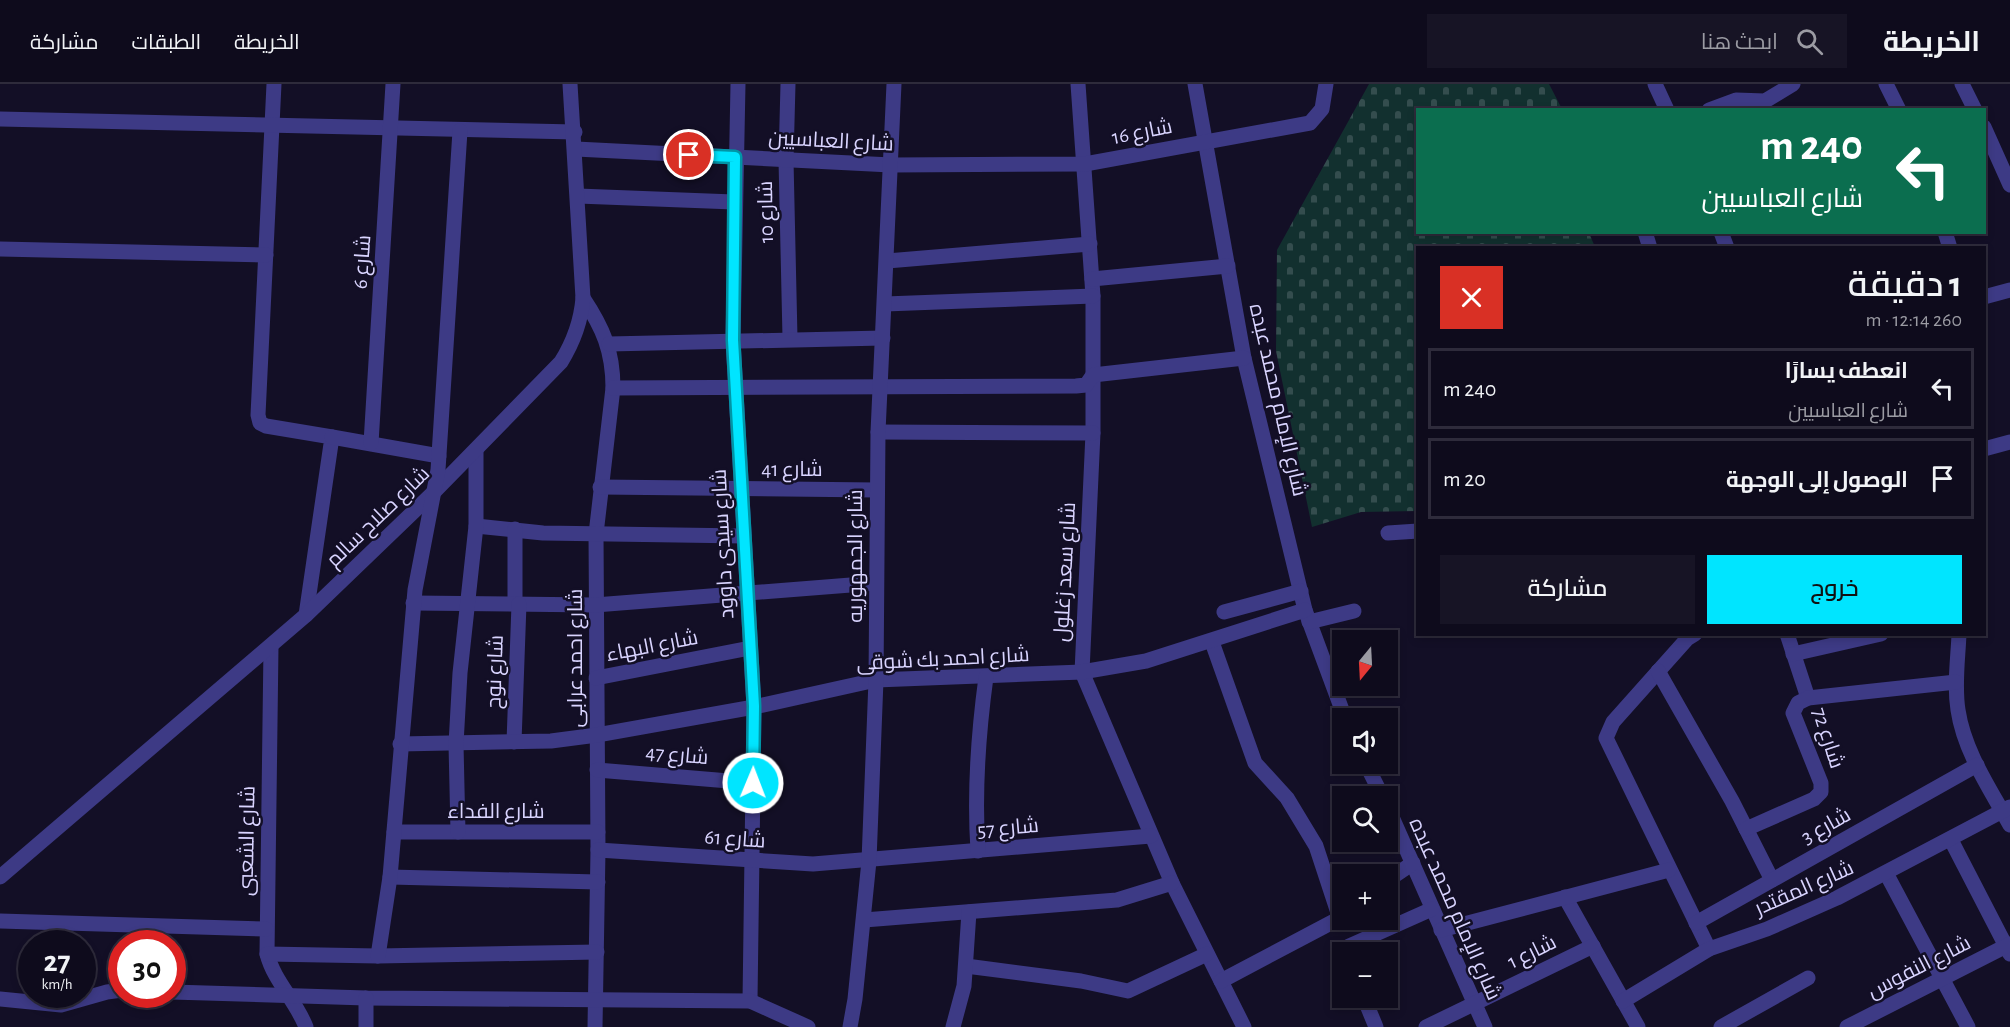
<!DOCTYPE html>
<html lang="ar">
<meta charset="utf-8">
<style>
body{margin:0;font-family:"Alegreya Sans",Cairo,sans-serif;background:#171425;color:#f1f3f6;direction:rtl;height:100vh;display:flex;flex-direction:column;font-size:22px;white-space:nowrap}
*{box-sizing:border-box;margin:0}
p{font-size:20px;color:#9b9ba3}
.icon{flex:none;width:33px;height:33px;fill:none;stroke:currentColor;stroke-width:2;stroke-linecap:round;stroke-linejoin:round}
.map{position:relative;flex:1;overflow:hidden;direction:ltr}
.side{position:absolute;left:1416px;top:162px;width:570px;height:390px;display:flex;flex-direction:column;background:#0e0b1c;border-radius:0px;box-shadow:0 3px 9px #0003,0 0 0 2px #2e2b3b;direction:rtl}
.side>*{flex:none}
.top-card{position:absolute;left:1416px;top:24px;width:570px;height:126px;border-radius:0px;box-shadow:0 3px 9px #0003,0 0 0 2px #2e2b3b;direction:rtl;background:#0b6e4f;color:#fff;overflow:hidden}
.needle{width:39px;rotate:198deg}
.tools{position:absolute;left:1332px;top:546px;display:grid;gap:12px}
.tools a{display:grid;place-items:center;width:66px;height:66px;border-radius:0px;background:#0e0b1c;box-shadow:0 3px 9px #0003,0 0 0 2px #2e2b3b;font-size:30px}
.speed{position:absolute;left:18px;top:846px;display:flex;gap:12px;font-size:30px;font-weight:700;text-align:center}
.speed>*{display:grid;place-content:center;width:78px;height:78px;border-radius:50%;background:#0e0b1c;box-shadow:0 3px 9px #0003,0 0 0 2px #2e2b3b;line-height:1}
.speed small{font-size:15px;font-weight:400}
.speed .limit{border:9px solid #d22;background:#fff;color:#111}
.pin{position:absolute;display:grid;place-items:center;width:51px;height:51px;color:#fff;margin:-26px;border:3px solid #fff;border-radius:50%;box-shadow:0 2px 6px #0007}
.me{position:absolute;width:66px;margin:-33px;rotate:1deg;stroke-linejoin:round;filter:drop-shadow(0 0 4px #0008)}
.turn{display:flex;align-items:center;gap:21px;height:126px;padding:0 24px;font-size:27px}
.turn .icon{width:78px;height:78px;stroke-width:2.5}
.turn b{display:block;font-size:42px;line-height:51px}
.round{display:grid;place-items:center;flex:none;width:63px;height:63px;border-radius:0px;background:#171425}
.head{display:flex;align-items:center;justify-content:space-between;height:102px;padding:0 24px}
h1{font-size:36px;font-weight:600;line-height:45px}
.cta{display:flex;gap:12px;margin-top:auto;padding:12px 24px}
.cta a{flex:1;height:69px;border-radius:0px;background:#00e5ff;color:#111;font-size:24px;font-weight:600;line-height:69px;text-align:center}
.cta a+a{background:#171425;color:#f1f3f6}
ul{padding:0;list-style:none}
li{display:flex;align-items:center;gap:18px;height:81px;margin:0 12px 9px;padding:0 12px;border:3px solid #2e2b3b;border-radius:0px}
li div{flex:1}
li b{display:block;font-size:22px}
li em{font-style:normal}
header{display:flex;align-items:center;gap:36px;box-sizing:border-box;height:84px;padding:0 30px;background:#0e0b1c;border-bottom:2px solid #2e2b3b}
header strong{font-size:28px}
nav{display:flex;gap:33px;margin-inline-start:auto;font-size:21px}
.search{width:420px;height:54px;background:#171425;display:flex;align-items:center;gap:15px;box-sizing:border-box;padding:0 21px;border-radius:0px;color:#9b9ba3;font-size:22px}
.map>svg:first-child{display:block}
</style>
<header>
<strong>الخريطة</strong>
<div class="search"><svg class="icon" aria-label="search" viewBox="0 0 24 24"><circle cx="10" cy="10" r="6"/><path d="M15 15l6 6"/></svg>ابحث هنا</div>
<nav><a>الخريطة</a><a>الطبقات</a><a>مشاركة</a></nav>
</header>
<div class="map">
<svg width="2010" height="943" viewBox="0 0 2010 943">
<defs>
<pattern id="cemetery-stones" width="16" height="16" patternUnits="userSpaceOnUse" patternTransform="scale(1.5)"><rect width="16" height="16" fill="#12302f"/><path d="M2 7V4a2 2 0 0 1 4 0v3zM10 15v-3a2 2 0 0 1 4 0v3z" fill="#344d4e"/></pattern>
</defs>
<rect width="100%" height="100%" fill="#130f26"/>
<!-- cemetery -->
<polygon fill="url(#cemetery-stones)" points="1369,0 1549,0 1562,25 1418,26 1418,148 1589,149 1595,163 1418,164 1417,427 1361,428 1312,443 1276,267 1277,166"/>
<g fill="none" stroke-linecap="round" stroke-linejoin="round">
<!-- minor -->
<g stroke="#3d3a85" stroke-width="15">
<polyline points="274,0 258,331 260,339 266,342 332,353 306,531"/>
<polyline points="738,0 733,256 754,623 750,917"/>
<polyline points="788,0 786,76 790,254"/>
<polyline points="1078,0 1093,212 1093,349 1082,588 1172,799 1244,943"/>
<polyline points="1195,0 1244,274 1305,526 1345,634"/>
<polyline points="1655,0 1667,26"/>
<polyline points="1886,0 1899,26"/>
<polyline points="1962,0 1975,26"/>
<polyline points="1709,26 1736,16 1765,17 1793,0"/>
<polyline points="0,35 575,48"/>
<polyline points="1984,43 2010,101"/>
<polyline points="576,65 891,81 1085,80 1310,39 1322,25 1326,0"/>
<polyline points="578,112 734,118"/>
<polyline points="1645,148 1650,164"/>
<polyline points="1721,148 1727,164"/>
<polyline points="1945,148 1950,164"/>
<polyline points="0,165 266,171"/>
<polyline points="887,177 1090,160"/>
<polyline points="1092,195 1228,182"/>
<polyline points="1984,213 2010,206"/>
<path d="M 583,214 C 603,244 613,267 613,304 L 596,450 L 598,766 L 595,943"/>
<polyline points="885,220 1093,212"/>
<polyline points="609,260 883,254"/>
<polyline points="613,304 1076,302 1086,301 1093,291 1244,274"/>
<polyline points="878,348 1093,349"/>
<polyline points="332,353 439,372"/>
<polyline points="371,359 393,0"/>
<polyline points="1984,365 2010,358"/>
<polyline points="600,403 877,406"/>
<polyline points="476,442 543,449 744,452"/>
<polyline points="515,445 515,520"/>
<polyline points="1388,449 1418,447"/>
<polyline points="413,519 595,521 876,499"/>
<polyline points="1224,528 1301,507"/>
<polyline points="1309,538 1354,527"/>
<polyline points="1695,550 1687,555 1613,638 1606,654 1709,865"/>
<polyline points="1787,550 1808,614"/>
<path d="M 1959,550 C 1958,575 1954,601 1958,626 C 1964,667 1990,705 2010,741"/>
<polyline points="1212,558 1255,679 1287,714 1316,762 1340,835"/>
<path d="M 271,562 L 267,870 C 274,897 296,917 306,943"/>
<polyline points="1793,570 1881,550"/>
<polyline points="1658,587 1732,717 1772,796"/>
<polyline points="596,594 750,564"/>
<polyline points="514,658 519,520"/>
<polyline points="400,660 551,657 597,651 754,623 876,596 1082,588 1146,577 1305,526"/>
<polyline points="1366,680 1382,712"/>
<polyline points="597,686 753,699"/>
<polyline points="1388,724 1485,943"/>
<polyline points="1746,745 1814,715 1821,708 1821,699 1793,629 1798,619 1808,614 1956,598"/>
<polyline points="394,748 598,748"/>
<polyline points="458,748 456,660 460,589 476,442 476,366"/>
<polyline points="1951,756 2010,870"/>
<polyline points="598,766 813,780 1151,752"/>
<path d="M 978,767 C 974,708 978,652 986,593"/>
<polyline points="1886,789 1968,943"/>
<path d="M 0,793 L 306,531 L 433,409 L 561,278 C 574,257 581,238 583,214 L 570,0"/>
<polyline points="390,793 598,798"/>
<polyline points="1388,796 1413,779"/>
<polyline points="1565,813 1638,943"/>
<polyline points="864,836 1117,816 1172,799"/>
<polyline points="0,837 266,845"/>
<polyline points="1696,839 1977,681"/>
<polyline points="1441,846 1669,786"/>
<polyline points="1345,868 1349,862 1432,825"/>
<polyline points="267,870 378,872 597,868"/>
<polyline points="378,872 390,793 415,506 438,386 460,47"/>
<polyline points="966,882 1081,897 1128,907 1207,870"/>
<polyline points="1221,897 1342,833"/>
<polyline points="172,908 366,914 750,917 808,943"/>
<polyline points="1364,914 1376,943"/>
<polyline points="0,915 61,921 107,908 122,906"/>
<polyline points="1623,917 1709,865 1767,845 1837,814 2010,723"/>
<polyline points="366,943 366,914"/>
<polyline points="850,943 855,915 869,777 876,596 878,348 894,0"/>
<polyline points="953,943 964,902 969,828"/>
<polyline points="1426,943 1593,862"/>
<polyline points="1721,943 1808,894"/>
<polyline points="1847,943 2010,860"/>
</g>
</g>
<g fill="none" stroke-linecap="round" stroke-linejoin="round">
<!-- route casing -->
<g stroke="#0095a6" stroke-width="15">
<polyline id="route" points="689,71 735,73 733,256 754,622 753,699"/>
</g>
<!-- route -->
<use href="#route" stroke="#00e5ff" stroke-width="10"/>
</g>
<g text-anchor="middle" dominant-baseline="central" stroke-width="5" stroke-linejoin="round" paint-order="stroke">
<!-- street labels -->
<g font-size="21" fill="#d9d4ff" stroke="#130f26">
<text transform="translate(1142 48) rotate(-11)">شارع 16</text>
<text transform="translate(831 57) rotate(3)">شارع العباسيين</text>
<text transform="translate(766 128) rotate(-91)">شارع 10</text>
<text transform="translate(362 178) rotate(-86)">شارع 6</text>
<text transform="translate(1278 316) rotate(77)">شارع الإمام محمد عبده</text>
<text x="792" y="385">شارع 41</text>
<text transform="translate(378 433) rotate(-44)">شارع صلاح سالم</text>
<text transform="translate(723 460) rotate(-93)">شارع سيدى داوود</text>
<text transform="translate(855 472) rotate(-90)">شارع الجمهوريه</text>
<text transform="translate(1065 488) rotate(-87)">شارع سعد زغلول</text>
<text transform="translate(652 562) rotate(-11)">شارع البهاء</text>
<text transform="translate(575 574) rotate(-90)">شارع احمد عرابى</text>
<text transform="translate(943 575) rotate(-3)">شارع احمد بك شوقى</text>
<text transform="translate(495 588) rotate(-88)">شارع نوح</text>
<text transform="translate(1828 654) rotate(72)">شارع 72</text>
<text transform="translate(677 671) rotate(5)">شارع 47</text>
<text x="496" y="727">شارع الفداء</text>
<text transform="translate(1826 742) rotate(-29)">شارع 3</text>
<text transform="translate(1008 744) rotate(-5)">شارع 57</text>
<text transform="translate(735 755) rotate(4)">شارع 61</text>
<text transform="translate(247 757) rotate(-89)">شارع الشعبى</text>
<text transform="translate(1804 804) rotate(-24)">شارع المقتدر</text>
<text transform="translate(1455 825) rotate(66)">شارع الإمام محمد عبده</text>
<text transform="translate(1532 868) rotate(-26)">شارع 1</text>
<text transform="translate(1919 883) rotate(-27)">شارع النفوس</text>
</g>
</g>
</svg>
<div class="tools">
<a><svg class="needle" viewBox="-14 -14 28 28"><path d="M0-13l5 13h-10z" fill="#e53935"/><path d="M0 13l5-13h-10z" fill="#9b9ba3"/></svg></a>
<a><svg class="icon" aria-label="sound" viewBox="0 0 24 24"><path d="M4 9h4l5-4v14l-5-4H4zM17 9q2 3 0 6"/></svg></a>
<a><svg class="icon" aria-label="search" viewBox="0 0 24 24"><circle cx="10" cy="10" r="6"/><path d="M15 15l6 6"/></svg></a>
<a>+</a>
<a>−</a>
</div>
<div class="speed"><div>27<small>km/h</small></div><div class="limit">30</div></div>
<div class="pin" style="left:689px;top:71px;background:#d93025"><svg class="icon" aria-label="arrive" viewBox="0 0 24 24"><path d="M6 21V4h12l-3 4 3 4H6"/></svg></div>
<svg class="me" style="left:753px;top:699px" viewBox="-20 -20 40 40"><circle r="17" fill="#00e5ff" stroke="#fff" stroke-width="3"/><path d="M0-11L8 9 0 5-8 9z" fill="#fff"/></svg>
<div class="top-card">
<div class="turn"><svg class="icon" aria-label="left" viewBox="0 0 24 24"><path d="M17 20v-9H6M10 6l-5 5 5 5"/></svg><div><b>240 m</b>شارع العباسيين</div></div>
</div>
<section class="side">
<div class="head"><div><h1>1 دقيقة</h1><p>260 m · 12:14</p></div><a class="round" style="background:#d93025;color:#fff"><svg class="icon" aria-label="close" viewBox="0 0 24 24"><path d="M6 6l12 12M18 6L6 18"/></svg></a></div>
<ul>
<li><svg class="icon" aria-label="left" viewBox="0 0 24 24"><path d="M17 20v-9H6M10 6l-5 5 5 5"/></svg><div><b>انعطف يسارًا</b><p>شارع العباسيين</p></div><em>240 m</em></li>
<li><svg class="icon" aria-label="arrive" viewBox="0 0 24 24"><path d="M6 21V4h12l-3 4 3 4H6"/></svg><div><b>الوصول إلى الوجهة</b></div><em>20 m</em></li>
</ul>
<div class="cta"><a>خروج</a><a>مشاركة</a></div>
</section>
</div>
